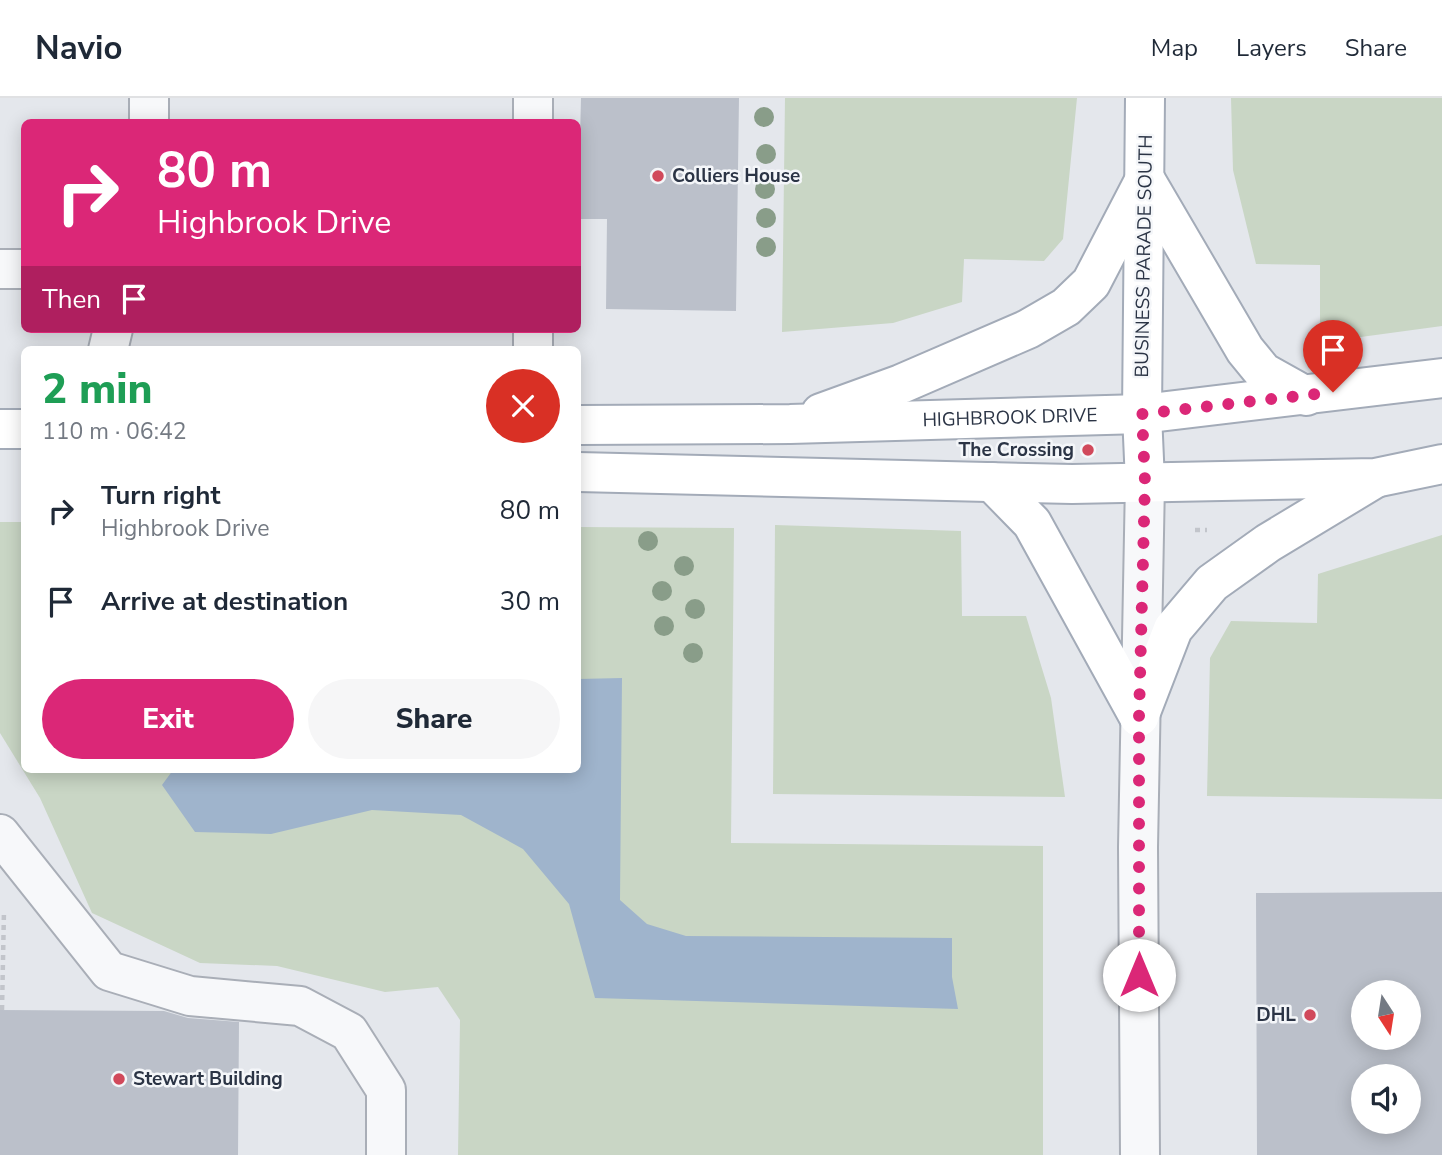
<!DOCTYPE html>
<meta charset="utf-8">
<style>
body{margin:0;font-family:"Nunito Sans",sans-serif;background:#f6f6f7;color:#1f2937;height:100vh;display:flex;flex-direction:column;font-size:26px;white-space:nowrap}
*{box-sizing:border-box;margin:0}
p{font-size:23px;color:#747a83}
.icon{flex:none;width:38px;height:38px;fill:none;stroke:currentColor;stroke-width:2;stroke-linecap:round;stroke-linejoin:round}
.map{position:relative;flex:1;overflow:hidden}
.side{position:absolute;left:21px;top:248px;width:560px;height:427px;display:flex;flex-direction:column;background:#fff;border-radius:10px;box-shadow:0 4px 18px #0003}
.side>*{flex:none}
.top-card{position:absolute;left:21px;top:21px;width:560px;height:214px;border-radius:10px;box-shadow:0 4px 18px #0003;background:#db2777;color:#fff;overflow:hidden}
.needle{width:46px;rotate:168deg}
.tools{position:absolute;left:1351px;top:882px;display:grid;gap:14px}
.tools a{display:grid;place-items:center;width:70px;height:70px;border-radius:50%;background:#fff;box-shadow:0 4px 18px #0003;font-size:35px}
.pin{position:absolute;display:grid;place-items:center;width:60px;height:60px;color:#fff;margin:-72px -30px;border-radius:50% 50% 50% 0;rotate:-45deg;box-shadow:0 0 7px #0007}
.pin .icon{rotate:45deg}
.me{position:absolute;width:77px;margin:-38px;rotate:0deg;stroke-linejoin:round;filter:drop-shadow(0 0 5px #0008)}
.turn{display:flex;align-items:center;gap:24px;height:147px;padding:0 21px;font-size:32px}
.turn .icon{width:91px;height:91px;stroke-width:2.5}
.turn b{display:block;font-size:49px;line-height:60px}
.then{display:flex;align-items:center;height:66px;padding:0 21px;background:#0003;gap:14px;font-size:26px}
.round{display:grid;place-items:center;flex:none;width:74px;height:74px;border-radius:37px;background:#f6f6f7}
.summary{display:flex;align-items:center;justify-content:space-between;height:119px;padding:0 21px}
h1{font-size:42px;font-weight:800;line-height:52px;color:#1e9e55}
.action{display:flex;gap:14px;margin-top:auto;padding:14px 21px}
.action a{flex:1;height:80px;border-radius:42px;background:#db2777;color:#fff;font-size:28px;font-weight:800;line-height:80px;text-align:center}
.action a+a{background:#f6f6f7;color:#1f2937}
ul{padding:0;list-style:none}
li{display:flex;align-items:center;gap:21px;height:91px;padding:0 21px}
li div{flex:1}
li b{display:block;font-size:26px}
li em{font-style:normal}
header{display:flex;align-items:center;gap:42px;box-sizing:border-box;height:98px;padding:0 35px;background:#fff;border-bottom:2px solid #e0e1e3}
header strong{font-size:33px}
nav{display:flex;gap:38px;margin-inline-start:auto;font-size:24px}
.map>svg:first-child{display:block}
</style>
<header>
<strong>Navio</strong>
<nav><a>Map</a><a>Layers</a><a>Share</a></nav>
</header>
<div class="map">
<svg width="1442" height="1057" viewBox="0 0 1442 1057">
<rect width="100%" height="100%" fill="#e4e7ec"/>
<!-- green -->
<g fill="#c9d6c5">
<polygon points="785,0 1077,0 1063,141 1044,163 964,161 962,204 893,225 782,234"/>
<polygon points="1231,0 1442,0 1442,228 1346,241 1320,235 1320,167 1256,166 1233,72"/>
<polygon points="0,424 24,424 24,672 578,672 578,429 734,430 731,745 1043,748 1043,1057 458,1057 460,922 438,889 385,894 277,868 200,865 92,815 40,700 0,635"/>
<polygon points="775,427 961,433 962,518 1026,518 1051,600 1065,699 773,696"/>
<polygon points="1442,437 1442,701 1207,698 1210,560 1231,523 1317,525 1318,476"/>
</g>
<!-- water -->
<polygon fill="#9fb4cc" points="622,580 620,802 647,826 686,838 952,840 952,879 958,911 595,900 569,806 523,751 461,717 372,712 271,736 195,734 162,687 173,672 578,672 578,581"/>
<!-- building -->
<g fill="#bbc0ca" fill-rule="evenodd">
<polygon points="581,0 739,0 736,213 606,211 607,121 578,121"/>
<path d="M 1442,794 L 1442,1057 L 1257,1057 L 1256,795 ZM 1363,894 L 1409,894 L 1409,940 L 1363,940 ZM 1363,978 L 1409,978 L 1409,1024 L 1363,1024 Z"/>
<polygon points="0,912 164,913 188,920 239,924 238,1057 0,1057"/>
</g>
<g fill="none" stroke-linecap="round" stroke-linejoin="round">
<!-- minor casing -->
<g stroke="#a9aeb7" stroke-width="42">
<g id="minor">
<polyline points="149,24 149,0"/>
<polyline points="533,24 533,0"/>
<polyline points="0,171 24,171"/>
<polyline points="108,252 113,231"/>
<polyline points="533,252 533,231"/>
<polyline points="0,736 109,873 190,898 300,908 349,934 386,992 386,1057"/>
<polyline points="1140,1057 1138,749 1145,384"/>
</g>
</g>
<!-- major casing -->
<g stroke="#a3abb8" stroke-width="42">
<g id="major">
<polyline points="1145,0 1142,316 1145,384"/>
<polyline points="1145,81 1245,252 1263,274 1306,298"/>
<polyline points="821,315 901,286 1028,231 1066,209 1091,185 1145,81"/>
<path id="s1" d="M 578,327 L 790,326 L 1142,316 L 1442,280"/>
<polyline points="0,331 24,331"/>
<polyline points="578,374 1072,386 1375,380 1442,366"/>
<polyline points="992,384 1032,425 1139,619"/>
<polyline points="1139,619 1173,531 1212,485 1268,445 1374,381"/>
</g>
</g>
<!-- path -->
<g stroke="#c2c5cb" stroke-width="4.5" stroke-dasharray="5 5" stroke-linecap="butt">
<polyline points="1195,432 1207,432"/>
<polyline points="2,912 4,812"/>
</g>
<!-- minor -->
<use href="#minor" stroke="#f7f8fa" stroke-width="38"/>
<!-- major -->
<use href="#major" stroke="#fff" stroke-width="38"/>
</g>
<!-- trees -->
<g fill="#899d89">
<circle cx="764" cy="19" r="10"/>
<circle cx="766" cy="56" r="10"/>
<circle cx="765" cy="91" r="10"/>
<circle cx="766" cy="120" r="10"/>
<circle cx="766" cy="149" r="10"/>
<circle cx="648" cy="443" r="10"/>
<circle cx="684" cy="468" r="10"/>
<circle cx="662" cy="493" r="10"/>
<circle cx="695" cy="511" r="10"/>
<circle cx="664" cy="528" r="10"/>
<circle cx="693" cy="555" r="10"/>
</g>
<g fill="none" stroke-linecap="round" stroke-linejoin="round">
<!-- route -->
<polyline stroke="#db2777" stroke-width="12" stroke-dasharray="0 21.6" points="1139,877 1139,619 1145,384 1142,316 1333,294"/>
</g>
<!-- markers -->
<g fill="#d1495b" stroke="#f4f6f9" stroke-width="2.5">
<circle cx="658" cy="78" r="7"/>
<circle cx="1088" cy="352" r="7"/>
<circle cx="1310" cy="917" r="7"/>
<circle cx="119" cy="981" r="7"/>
</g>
<g text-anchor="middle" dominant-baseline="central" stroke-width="5" stroke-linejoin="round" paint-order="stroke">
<!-- poi labels -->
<g font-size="19" font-weight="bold" fill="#2b3445" stroke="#f4f6f9" text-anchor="start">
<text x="672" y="78">Colliers House</text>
<text x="1074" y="352" text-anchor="end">The Crossing</text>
<text x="1296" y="917" text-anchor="end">DHL</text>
<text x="133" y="981">Stewart Building</text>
</g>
<!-- street labels -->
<g font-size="19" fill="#2b3445" stroke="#f4f6f9">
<text transform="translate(1144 158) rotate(-89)">BUSINESS PARADE SOUTH</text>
<text stroke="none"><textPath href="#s1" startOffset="432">HIGHBROOK DRIVE</textPath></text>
</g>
</g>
</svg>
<div class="tools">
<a><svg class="needle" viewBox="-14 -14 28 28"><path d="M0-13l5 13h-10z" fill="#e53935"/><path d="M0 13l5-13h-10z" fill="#747a83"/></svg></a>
<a><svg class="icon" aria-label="sound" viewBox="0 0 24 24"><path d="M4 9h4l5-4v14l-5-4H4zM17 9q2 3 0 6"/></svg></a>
</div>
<div class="pin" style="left:1333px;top:294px;background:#d93025"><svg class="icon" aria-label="arrive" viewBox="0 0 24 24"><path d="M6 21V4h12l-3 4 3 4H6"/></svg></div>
<svg class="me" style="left:1139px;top:877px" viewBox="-20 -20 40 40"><circle r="19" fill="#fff"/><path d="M0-13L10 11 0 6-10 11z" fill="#db2777"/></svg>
<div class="top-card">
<div class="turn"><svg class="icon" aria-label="right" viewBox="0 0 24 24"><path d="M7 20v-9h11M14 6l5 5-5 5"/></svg><div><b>80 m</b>Highbrook Drive</div></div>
<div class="then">Then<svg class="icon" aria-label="arrive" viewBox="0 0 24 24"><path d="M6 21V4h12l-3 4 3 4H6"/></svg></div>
</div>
<section class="side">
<div class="summary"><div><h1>2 min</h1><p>110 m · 06:42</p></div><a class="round" style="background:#d93025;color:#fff"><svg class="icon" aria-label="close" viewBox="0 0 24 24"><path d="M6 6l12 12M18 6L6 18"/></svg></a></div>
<ul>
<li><svg class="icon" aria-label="right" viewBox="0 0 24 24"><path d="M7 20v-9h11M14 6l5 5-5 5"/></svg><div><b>Turn right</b><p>Highbrook Drive</p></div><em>80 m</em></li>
<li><svg class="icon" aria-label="arrive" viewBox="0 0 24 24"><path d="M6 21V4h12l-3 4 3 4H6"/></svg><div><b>Arrive at destination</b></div><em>30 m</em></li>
</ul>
<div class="action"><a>Exit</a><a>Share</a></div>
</section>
</div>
